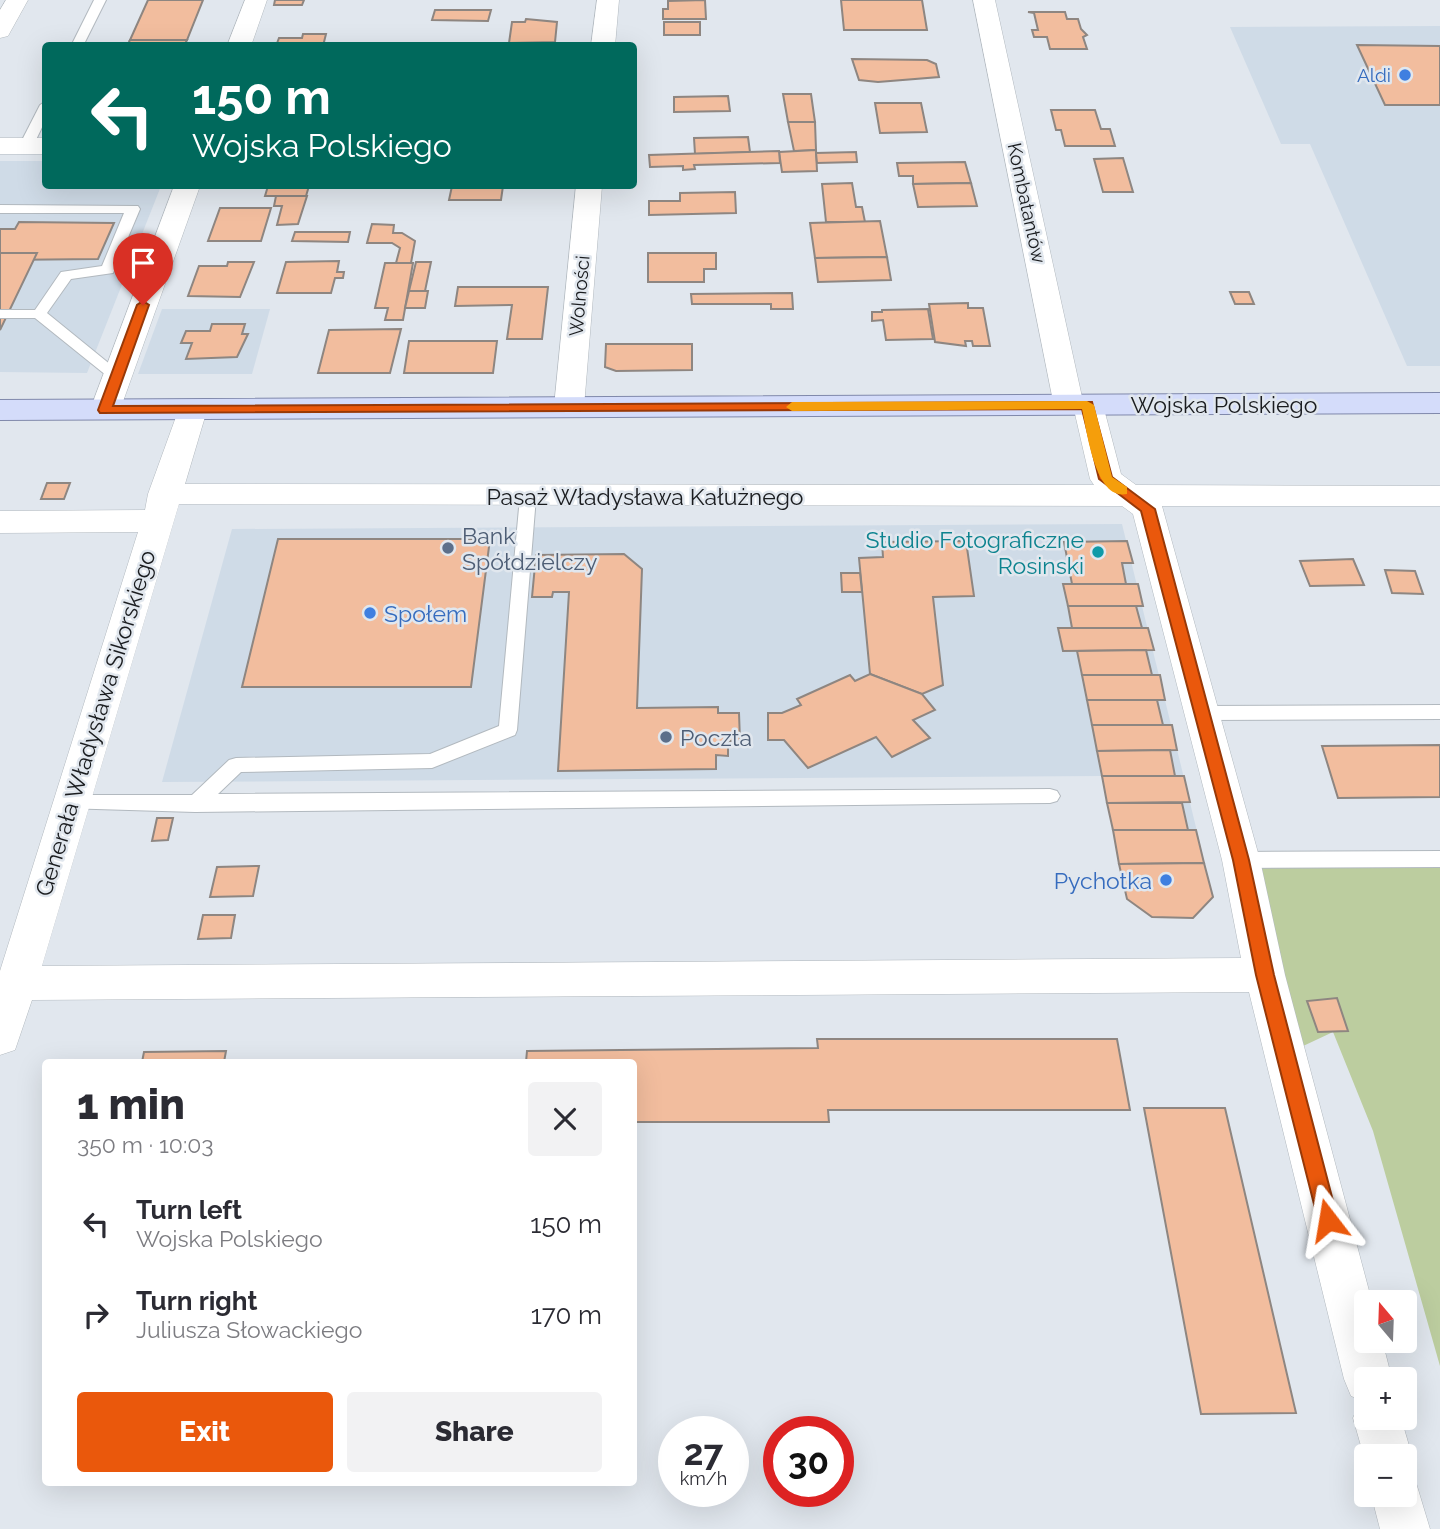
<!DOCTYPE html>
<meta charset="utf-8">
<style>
body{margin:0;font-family:Raleway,sans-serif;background:#f2f2f3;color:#2b2b33;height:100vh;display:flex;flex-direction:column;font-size:26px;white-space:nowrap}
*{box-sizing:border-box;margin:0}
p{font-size:23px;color:#7c7c81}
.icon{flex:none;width:38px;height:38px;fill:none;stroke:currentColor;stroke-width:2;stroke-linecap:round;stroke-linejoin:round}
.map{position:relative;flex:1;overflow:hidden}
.drawer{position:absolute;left:42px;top:1059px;width:595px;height:427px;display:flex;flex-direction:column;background:#fff;border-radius:7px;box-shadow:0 7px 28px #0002}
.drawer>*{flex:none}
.hud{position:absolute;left:42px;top:42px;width:595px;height:147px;border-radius:7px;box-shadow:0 7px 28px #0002;background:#00695c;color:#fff;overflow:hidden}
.needle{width:46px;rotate:341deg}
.tools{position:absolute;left:1354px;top:1290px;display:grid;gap:14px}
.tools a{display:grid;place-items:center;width:63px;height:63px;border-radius:7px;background:#fff;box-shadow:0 7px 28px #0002;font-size:35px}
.speed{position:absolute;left:658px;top:1416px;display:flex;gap:14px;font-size:35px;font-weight:700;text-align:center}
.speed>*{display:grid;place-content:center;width:91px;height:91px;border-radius:50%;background:#fff;box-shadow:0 7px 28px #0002;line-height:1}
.speed small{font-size:18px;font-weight:400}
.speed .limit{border:10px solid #d22;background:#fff;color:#111}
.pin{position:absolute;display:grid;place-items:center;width:60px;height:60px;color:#fff;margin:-72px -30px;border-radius:50% 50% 50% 0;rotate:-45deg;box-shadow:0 0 7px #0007}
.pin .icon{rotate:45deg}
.me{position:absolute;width:77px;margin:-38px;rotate:346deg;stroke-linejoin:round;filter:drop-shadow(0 0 5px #0008)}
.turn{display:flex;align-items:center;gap:24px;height:147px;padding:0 35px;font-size:32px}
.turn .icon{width:91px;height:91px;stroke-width:2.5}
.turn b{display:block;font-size:49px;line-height:60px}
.round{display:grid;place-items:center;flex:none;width:74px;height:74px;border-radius:7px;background:#f2f2f3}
.head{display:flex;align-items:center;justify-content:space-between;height:119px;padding:0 35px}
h1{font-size:42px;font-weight:800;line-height:52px}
.button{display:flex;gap:14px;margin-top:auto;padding:14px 35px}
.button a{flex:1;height:80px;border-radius:7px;background:#ea580c;color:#fff;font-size:28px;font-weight:800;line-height:80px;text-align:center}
.button a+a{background:#f2f2f3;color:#2b2b33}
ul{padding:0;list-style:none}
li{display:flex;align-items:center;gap:21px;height:91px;padding:0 35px}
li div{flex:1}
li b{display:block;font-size:26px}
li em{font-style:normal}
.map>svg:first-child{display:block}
</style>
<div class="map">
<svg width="1440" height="1529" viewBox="0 0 1440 1529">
<rect width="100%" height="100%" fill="#e1e7ee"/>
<!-- built -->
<g fill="#cfdbe7">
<polygon points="1440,26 1440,366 1407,366 1310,144 1281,144 1230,27"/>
<polygon points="0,161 45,161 46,186 161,186 87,373 0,372"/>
<polygon points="162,309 270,309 252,374 138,374"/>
<polygon points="1122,524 1213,897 1193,918 1152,917 1127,899 1102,776 162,782 232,529"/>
</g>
<!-- green -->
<polygon fill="#bccd9f" points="1440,859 1440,1366 1373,1131 1333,1032 1301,1047 1258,865"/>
<!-- building -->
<g fill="#f2bd9e" stroke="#8e8681" stroke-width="2">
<polygon points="148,0 203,0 187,40 130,40"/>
<polygon points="275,0 304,0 302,5 274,5"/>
<polygon points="705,0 706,19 663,19 663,9 668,9 668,1"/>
<polygon points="841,0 922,0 927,30 844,30"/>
<polygon points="435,10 491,10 488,21 432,20"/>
<polygon points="1028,12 1065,12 1067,19 1078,19 1081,29 1087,35 1083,37 1087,49 1050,49 1047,37 1034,37 1032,30 1038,30 1034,13"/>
<polygon points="526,19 557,22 555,42 509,43 512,22 525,22"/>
<rect x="664" y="22" width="36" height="13"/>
<polygon points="303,34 326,34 323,46 276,46 279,38 302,38"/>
<polygon points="130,40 187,40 184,46 127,46"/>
<polygon points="1357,45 1440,46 1440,105 1385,105"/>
<polygon points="852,59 927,60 936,64 939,77 878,82 859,80"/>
<polygon points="783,94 811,94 815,122 788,122"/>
<polygon points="728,96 730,111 674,112 674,97"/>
<polygon points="875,103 921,103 927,132 880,133"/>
<polygon points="1051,110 1095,110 1101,129 1110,129 1115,146 1065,146 1061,130 1056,130"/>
<polygon points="788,122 815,122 816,150 794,151"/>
<polygon points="748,137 750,152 695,154 694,138"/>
<polygon points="816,150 817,171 782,172 779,152"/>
<polygon points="779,151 780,163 694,165 695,169 683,170 683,166 650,167 649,155"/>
<polygon points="856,152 857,162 817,163 816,153"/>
<polygon points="1123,158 1133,192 1103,192 1094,159"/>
<polygon points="965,162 971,183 913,184 913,176 899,176 897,163"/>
<polygon points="852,183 856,207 862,207 865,222 826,222 822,184"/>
<polygon points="971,183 977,206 918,207 913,184"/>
<polygon points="268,186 309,186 306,196 265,196"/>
<polygon points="452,186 503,186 501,200 449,200"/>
<polygon points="735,192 736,213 649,215 649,201 680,201 680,193"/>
<polygon points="276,196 307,196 298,224 277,225 282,206 274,206"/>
<polygon points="220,208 271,208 261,241 208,241"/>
<polygon points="880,221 887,257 815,258 810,223"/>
<polygon points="19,222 114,223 98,259 0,260 0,229 15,229"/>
<polygon points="372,224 394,225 393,233 402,233 415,241 411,263 396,263 400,248 392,243 367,243"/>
<polygon points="295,232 350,232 348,242 292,241"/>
<polygon points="0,253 37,253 0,330"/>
<polygon points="648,253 716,253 716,269 704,269 704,282 648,282"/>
<polygon points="887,257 891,280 818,282 815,258"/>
<polygon points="339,261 337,272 344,272 343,278 335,278 331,293 277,293 286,262"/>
<polygon points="228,262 254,262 240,297 188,296 199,266 227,266"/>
<polygon points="416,262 431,262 425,291 409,291"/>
<polygon points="385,263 413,263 403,320 385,320 388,308 375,308"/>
<polygon points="458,287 548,287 542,339 507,339 512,305 455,306"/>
<polygon points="409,291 428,291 425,308 405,308"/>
<polygon points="1230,292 1249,292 1254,304 1235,304"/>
<polygon points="792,293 793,309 771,309 771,304 692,304 691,294"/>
<polygon points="968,303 968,308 983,308 990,346 973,346 972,341 965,341 966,346 935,342 929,304"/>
<polygon points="928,309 933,339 886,340 883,320 872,321 872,312 882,312 882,310"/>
<polygon points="212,324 245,324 242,334 248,334 237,357 186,359 192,343 181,343 186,331 210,331"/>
<polygon points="401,329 390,373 318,373 329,330"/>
<polygon points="409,341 497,341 493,373 404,373"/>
<polygon points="606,344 692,344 692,370 616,371 605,367"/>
<polygon points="47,483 70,483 64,499 41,499"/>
<polygon points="278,539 490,539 471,687 242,687"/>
<polygon points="966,541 974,596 933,597 943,685 922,694 870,674 859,558 883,557 882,542"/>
<polygon points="1127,541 1133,563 1122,563 1126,584 1072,584 1064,542"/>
<polygon points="624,554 642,569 637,708 718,707 718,713 739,713 740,741 728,741 728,756 716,755 716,769 558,771 569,592 553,592 552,597 532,597 536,555"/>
<polygon points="1353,559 1364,585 1310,586 1300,561"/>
<polygon points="1385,570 1415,571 1423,594 1392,593"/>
<polygon points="841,573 860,573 862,592 842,592"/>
<polygon points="1063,584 1138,584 1143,606 1068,606"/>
<polygon points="1068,606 1136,606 1142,628 1072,628"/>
<polygon points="1058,628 1148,628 1154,650 1063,651"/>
<polygon points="1146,650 1152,675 1082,675 1077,651"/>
<polygon points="870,674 922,694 935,710 913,720 930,738 892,757 876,737 808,768 784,740 768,740 768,713 782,713 801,705 797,699 850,675 855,681"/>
<polygon points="1082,675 1160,675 1165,700 1087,700"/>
<polygon points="1087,700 1157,700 1163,725 1092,725"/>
<polygon points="1092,725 1172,725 1177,750 1097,751"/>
<polygon points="1440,745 1440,797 1338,798 1322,746"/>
<polygon points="1170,750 1175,776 1102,776 1097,751"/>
<polygon points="1102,776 1184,776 1190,802 1107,803"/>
<polygon points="1107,803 1182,803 1188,830 1113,830"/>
<polygon points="157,818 173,818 168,840 152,841"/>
<polygon points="1113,830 1196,830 1204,863 1119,864"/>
<polygon points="1204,863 1213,897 1193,918 1152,917 1127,899 1119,864"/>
<polygon points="259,866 253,896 210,897 217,867"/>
<polygon points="203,915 235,915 231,938 198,939"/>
<polygon points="1337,998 1348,1031 1318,1032 1307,1001"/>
<polygon points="817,1039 1117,1039 1130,1110 828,1110 829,1122 634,1122 634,1062 526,1062 527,1051 818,1048"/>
<polygon points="226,1051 224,1062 142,1062 144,1052"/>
<polygon points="1144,1108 1225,1108 1296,1413 1201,1414"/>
</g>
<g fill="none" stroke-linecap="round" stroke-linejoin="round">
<!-- lane casing -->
<g stroke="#b2b9bf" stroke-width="2">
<g id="lane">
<polygon points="94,0 106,0 83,46 71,46"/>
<polygon points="46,101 46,119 33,146 31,149 21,149 19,146 40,105"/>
<polygon points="0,205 138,206 140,209 113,273 71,279 47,313 122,374 125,377 122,380 112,380 35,318 0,318 0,310 35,310 61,272 102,266 124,213 0,213"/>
<polygon points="528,492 536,497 517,730 515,735 432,768 241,772 218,794 1050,789 1057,791 1060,796 1057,801 1050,803 195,812 63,808 60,803 63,798 70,795 192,795 229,760 236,758 430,754 499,726 520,497"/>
<polygon points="1440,705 1440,719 1203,720 1196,718 1194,713 1196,708 1203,706"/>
<polygon points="1440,851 1440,867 1241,868 1234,866 1231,860 1234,854 1241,852"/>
</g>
</g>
<!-- street casing -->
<g stroke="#b2b9bf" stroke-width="1">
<g id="street">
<polygon points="6,0 28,0 8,36 0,38 0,10"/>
<polygon points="245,0 267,0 251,46 227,46"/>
<polygon points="597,0 619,0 615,46 591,46"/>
<path d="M 973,0 L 995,0 L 1082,397 L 1099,398 L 1103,405 L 1121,474 L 1136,485 L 1440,486 L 1440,506 L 1162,506 L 1260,860 L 1285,975 L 1372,1302 L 1367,1302 L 1367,1340 L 1382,1340 L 1392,1379 L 1367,1379 L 1367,1418 L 1401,1418 L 1412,1456 L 1405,1472 L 1405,1456 L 1367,1456 L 1367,1467 L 1353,1418 L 1361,1400 L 1351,1396 L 1344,1379 L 1249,992 L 32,1000 L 15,1050 L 0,1055 L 0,971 L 138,532 L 0,533 L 0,511 L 145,510 L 148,494 L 181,403 L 192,401 L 203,403 L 207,410 L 185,484 L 1094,485 L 1090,479 L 1075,414 L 1058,413 L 1054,406 ZM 179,504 L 1122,506 L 1133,514 L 1222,860 L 1241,958 L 42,966 Z"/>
<rect x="0" y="138" width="46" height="16"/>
<polygon points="174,186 200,186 120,410 116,417 105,419 94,417 90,410"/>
<polygon points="576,186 602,186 584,407 580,414 569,416 558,414 554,407"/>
<polygon points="1405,1473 1414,1476 1430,1529 1380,1529 1371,1494 1405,1494"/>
</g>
</g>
<!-- primary casing -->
<g stroke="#8089ab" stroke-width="2">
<polygon id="primary" points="1440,393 1440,413 0,420 0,400"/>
</g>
<!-- lane -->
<use href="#lane" fill="#fff" fill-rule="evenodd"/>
<!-- street -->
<use href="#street" fill="#fff" fill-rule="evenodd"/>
<!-- primary -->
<use href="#primary" fill="#d4dcfa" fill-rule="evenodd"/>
</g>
<!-- route -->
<polygon fill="#ea580c" stroke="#983908" stroke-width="2" points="143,301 149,305 113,406 1092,402 1112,477 1155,509 1249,860 1274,975 1338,1220 1335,1226 1328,1229 1321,1226 1318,1220 1256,975 1233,860 1141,511 1099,479 1082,409 100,413 98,410 137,305"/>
<!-- slow -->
<path fill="#f59e0b" d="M 1087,401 L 1094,405 L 1112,477 L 1127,487 L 1127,494 C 1095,501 1087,431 1082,409 L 792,411 L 786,407 L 792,402 Z"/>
<!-- markers -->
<g fill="#3f7fe0" stroke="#e1e7ee" stroke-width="2.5">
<circle cx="1405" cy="75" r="7"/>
<circle cx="370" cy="613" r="7"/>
<circle cx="1166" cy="880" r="7"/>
</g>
<g fill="#5c6f8a" stroke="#e1e7ee" stroke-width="2.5">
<circle cx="448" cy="548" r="7"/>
<circle cx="666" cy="737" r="7"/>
</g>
<circle fill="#0f9aa8" stroke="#e1e7ee" stroke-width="2.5" cx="1098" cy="552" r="7"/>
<g text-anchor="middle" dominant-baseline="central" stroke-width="5" stroke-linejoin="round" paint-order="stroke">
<!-- far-shop labels -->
<g font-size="19" fill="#366cbe" stroke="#e1e7ee" text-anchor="end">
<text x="1391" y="75">Aldi</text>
</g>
<!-- far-street labels -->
<g font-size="19" fill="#1a1c1f" stroke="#e1e7ee">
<text transform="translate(1027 203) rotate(78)">Kombatantów</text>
<text transform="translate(579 296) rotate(-85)">Wolności</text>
</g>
<!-- street labels -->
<g font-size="23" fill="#1a1c1f" stroke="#e1e7ee">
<text x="1224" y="404">Wojska Polskiego</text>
<text x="645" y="496">Pasaż Władysława Kałużnego</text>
<text transform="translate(95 723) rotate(-73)">Generała Władysława Sikorskiego</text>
</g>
<!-- service labels -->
<g font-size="23" fill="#4e5e75" stroke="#e1e7ee" text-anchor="start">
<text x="462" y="535">Bank<tspan x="462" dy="26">Spółdzielczy</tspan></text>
<text x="680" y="737">Poczta</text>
</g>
<!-- culture labels -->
<g font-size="23" fill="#0d838f" stroke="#e1e7ee" text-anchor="end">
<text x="1084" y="539">Studio Fotograficzne<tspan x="1084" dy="26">Rosinski</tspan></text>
</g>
<!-- shop labels -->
<g font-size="23" fill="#366cbe" stroke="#e1e7ee" text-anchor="start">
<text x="384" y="613">Społem</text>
<text x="1152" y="880" text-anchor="end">Pychotka</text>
</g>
</g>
</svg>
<div class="tools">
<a><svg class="needle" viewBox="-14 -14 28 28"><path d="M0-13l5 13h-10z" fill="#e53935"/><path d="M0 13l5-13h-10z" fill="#7c7c81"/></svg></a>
<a>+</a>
<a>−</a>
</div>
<div class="speed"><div>27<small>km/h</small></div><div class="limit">30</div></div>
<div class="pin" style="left:143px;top:305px;background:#d93025"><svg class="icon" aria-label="arrive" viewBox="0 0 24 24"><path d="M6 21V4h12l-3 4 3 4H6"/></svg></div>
<svg class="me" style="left:1328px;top:1220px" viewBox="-20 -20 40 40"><path d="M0-17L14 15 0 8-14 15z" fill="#ea580c" stroke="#fff" stroke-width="4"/></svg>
<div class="hud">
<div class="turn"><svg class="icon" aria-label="left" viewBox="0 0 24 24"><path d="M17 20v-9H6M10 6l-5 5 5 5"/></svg><div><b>150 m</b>Wojska Polskiego</div></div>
</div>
<section class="drawer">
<div class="head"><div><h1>1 min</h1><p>350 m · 10:03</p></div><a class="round"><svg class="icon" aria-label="close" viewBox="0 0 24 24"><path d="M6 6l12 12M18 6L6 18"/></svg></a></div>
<ul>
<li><svg class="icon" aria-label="left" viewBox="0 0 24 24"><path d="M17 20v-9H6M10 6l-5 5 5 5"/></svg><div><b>Turn left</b><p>Wojska Polskiego</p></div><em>150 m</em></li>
<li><svg class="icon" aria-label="right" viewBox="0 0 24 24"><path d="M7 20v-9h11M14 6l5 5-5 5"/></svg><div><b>Turn right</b><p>Juliusza Słowackiego</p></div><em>170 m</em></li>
</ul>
<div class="button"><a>Exit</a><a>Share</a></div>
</section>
</div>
